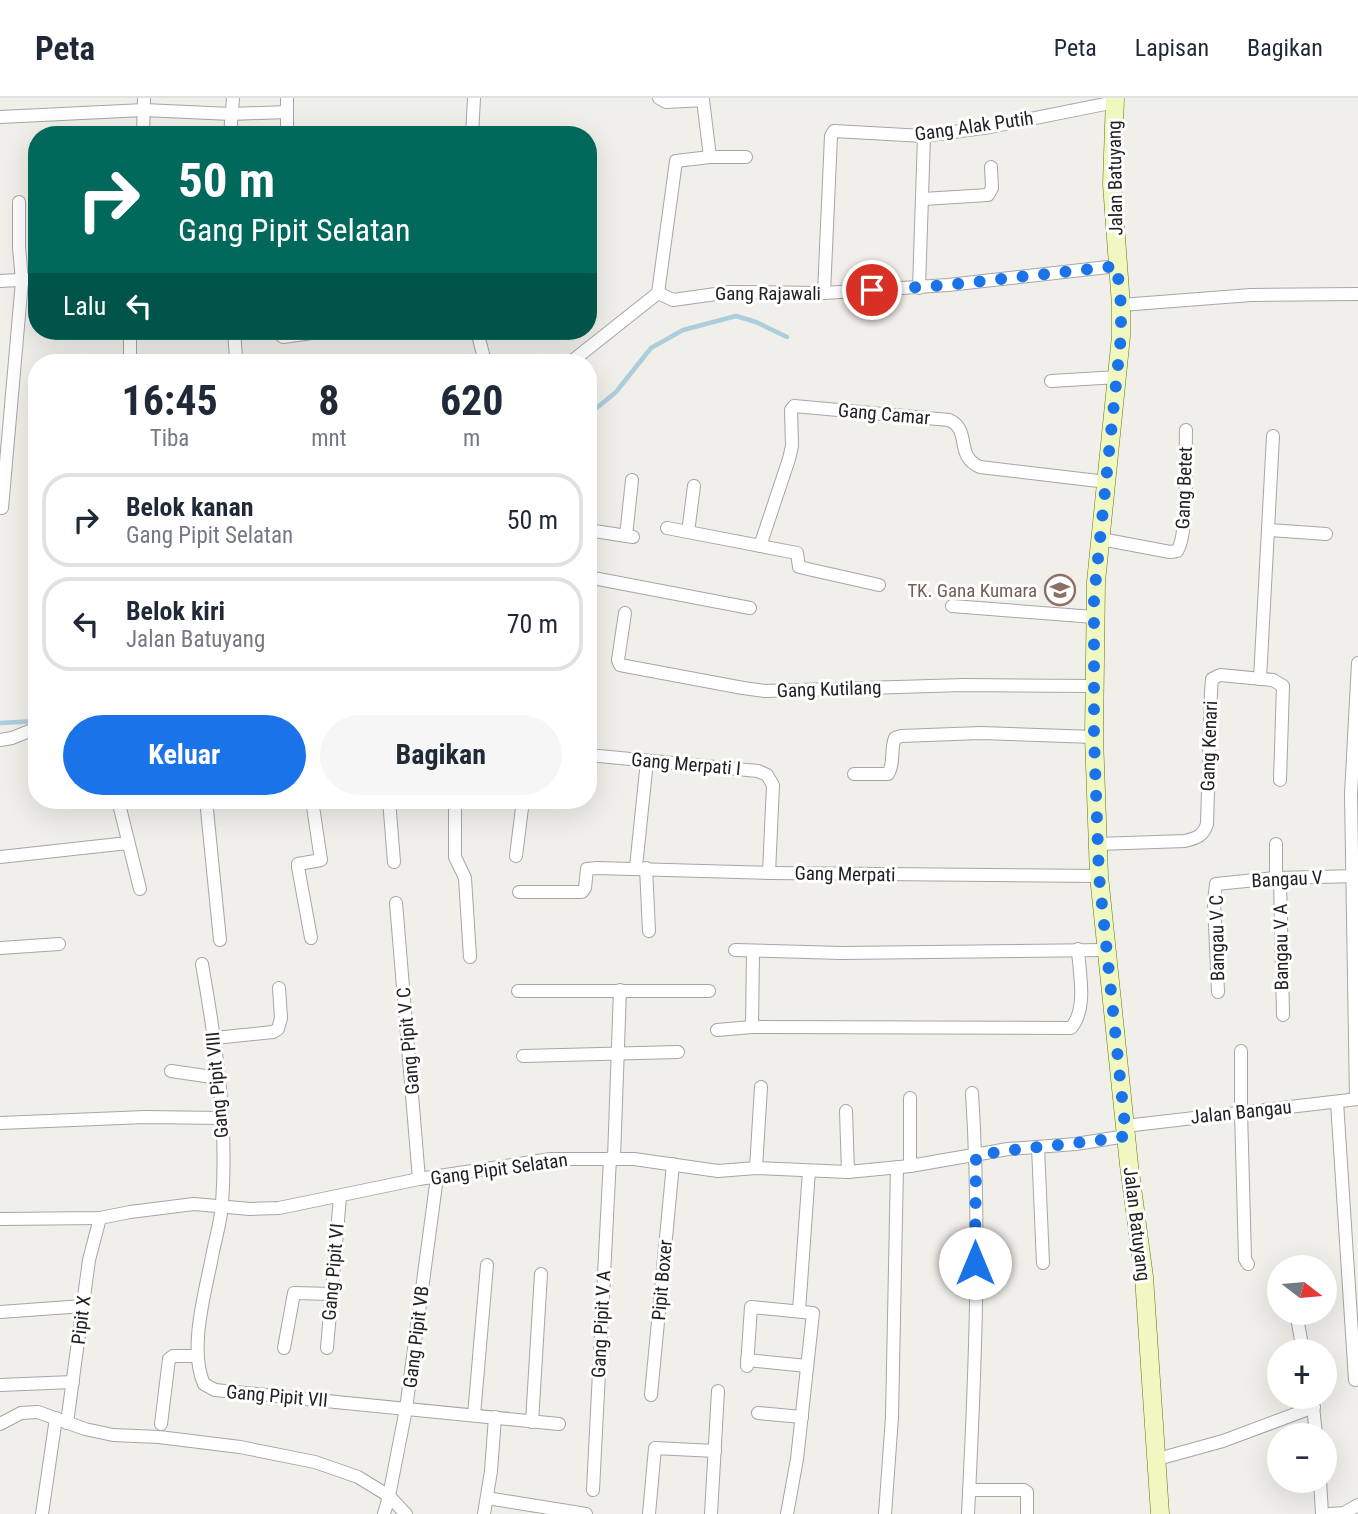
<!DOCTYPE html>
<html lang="id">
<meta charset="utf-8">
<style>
body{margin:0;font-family:"Roboto Condensed",sans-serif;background:#f6f6f7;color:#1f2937;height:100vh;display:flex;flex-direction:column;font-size:26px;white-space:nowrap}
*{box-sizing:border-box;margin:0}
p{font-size:23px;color:#747a83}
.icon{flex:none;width:38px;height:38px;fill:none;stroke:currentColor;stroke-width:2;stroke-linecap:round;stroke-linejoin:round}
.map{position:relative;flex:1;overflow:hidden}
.details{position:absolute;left:28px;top:256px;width:569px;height:455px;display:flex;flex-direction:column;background:#fff;border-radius:28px;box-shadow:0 7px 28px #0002}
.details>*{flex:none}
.guide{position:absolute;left:28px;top:28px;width:569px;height:214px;border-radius:28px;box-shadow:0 7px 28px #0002;background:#00695c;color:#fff;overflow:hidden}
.needle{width:46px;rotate:106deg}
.controls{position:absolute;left:1267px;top:1157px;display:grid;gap:14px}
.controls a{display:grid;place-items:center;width:70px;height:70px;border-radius:50%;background:#fff;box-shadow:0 7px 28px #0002;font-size:35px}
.pin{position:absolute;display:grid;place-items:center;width:60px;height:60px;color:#fff;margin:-30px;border:4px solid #fff;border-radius:50%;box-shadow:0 2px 7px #0007}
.me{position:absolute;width:77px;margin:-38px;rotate:0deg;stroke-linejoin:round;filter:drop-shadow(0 0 5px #0008)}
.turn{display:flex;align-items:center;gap:24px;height:147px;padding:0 35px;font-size:32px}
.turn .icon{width:91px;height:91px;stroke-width:2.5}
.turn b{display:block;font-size:49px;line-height:60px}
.then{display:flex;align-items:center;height:66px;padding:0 35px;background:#0003;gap:14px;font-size:26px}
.eta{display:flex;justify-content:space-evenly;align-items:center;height:119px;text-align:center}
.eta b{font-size:42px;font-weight:700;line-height:49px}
.action{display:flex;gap:14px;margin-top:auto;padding:14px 35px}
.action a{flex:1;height:80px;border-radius:42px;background:#1a73e8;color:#fff;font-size:28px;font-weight:700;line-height:80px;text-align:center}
.action a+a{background:#f6f6f7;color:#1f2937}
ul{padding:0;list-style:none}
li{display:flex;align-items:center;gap:21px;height:94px;margin:0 14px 10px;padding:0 21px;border:4px solid #e0e1e3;border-radius:28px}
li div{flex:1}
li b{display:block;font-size:26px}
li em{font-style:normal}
header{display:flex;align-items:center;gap:42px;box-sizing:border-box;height:98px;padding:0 35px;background:#fff;border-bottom:2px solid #e0e1e3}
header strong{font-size:33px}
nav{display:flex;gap:38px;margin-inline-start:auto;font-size:24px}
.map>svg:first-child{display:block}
</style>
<header>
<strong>Peta</strong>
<nav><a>Peta</a><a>Lapisan</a><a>Bagikan</a></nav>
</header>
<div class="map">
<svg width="1358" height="1416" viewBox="0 0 1358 1416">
<rect width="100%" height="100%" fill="#f1efe9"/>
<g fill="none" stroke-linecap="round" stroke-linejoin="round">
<!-- stream -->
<g stroke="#accddc" stroke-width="4.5">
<polyline points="588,317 616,294 651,250 683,232 736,218 756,224 787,239"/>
<polyline points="0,625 37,623"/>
</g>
<!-- street casing -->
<g stroke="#a6a6a6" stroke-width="14">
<g id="street">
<polyline points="287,0 287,37"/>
<polyline points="659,0 666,4 703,2 710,59 746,59"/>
<polyline points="0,19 144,12 231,16 287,14"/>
<polyline points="143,37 144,0"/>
<polyline points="230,37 233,0"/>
<polyline points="472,37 474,0"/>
<polyline points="923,101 988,97 992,90 991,69"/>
<polyline points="0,183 37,181"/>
<polyline points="919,190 924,38"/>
<polyline points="658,195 676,63 710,59"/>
<polyline points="824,195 831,38 834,33 924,38 990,29 1115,4"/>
<polyline points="1121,207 1251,197 1358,196"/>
<polyline points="130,233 130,264"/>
<polyline points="234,233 236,260"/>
<polyline points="276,233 283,239 327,233"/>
<polyline points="477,233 483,256 482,264"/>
<polyline points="571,264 658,195 673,202 730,194 824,195 948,187 1117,168"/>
<polyline points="1051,283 1118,279"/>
<polyline points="2,410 22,183 19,149 19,104"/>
<polyline points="667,430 797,455 799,469 879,487"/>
<polyline points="588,432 633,439"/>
<polyline points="1269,432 1326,436"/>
<polyline points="688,434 694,388"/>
<polyline points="626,438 632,382"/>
<path d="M 1101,441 L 1170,454 L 1177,453 C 1189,436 1185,357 1186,332"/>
<path d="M 760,448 L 789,361 L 792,348 L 791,312 L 794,308 L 949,322 C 972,332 954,358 980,369 L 1107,384"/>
<polyline points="588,479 750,510"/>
<polyline points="952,508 1094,519"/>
<polyline points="625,515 618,562 620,567 743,590 765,593 964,587 1094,588"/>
<polyline points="1260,581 1273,338"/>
<polyline points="0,642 12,640 37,630"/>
<polyline points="588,657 758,673 767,677 773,687 769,775"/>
<path d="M 854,676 L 888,676 C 895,665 890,652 895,640 L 901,638 L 981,635 L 1094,639"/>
<polyline points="118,702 140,791"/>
<polyline points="206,702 220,842"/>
<polyline points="389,702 394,764"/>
<polyline points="455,702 455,759 465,780 470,859"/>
<path d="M 1098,746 L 1185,743 C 1197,740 1203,738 1207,726 L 1211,594 L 1212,581 L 1220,577 L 1273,582 L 1283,588 L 1280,682"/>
<polyline points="516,758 523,702"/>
<polyline points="0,759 128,745"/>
<polyline points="636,769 647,663"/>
<polyline points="646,770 649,833"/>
<polyline points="1276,780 1276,746"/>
<polyline points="1280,780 1283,917"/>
<polyline points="519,794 582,794 585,790 587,771 597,770 769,775 1099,778"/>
<polyline points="396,805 419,1081"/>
<polyline points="311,840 298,769 298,766 321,762 312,702"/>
<polyline points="0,850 59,846"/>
<polyline points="735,852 842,855 1106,852"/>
<path d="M 202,866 C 216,946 228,1025 222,1106 C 221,1125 214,1145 211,1164 C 204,1198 189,1253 204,1286 L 215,1292 L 559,1326"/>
<polyline points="518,893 709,893"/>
<polyline points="1218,894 1214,804 1216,786 1276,780 1358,778"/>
<polyline points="752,929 753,854"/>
<path d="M 717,932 L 752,929 L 1071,930 C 1088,910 1079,875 1078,851"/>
<polyline points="215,940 273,934 278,931 281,920 279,890"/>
<polyline points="1241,953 1241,1013 1245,1161 1248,1166"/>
<polyline points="523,958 678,954"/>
<polyline points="171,973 219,980"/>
<polyline points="1356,1001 1351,696 1358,565"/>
<polyline points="1337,1004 1355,1282"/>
<polyline points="846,1013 848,1074"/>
<polyline points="0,1025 145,1019 222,1020"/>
<polyline points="1125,1028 1358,1001"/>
<polyline points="1038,1049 1043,1165"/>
<polyline points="614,1060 620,892"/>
<polyline points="910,1068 910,1000"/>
<polyline points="756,1070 761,989"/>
<polyline points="0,1121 100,1120 130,1114 194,1106 250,1111 279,1110 419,1081 551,1061 634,1061 718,1073 756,1070 848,1074 910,1068 1008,1051 1076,1046 1126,1038"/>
<polyline points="799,1213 809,1073"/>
<polyline points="0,1214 83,1208"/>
<polyline points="1296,1214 1303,1253"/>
<polyline points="284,1250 294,1195 332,1196"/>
<polyline points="327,1250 340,1099"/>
<polyline points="747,1262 807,1268"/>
<polyline points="747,1268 751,1209 813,1215 797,1361 787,1416"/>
<polyline points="0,1287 73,1284"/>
<polyline points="651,1297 673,1066"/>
<polyline points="1312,1298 1316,1337"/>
<polyline points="758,1315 802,1319"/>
<polyline points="474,1317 487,1167"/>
<polyline points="532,1324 541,1176"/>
<polyline points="67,1325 89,1162 100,1120"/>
<polyline points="0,1326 21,1315 38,1314 85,1331 113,1337 159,1339 240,1349 315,1364 358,1379 389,1398 406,1416"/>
<polyline points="161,1326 169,1261 173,1258 197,1258"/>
<polyline points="1154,1362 1223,1343 1314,1309"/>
<polyline points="1320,1382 1322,1416"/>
<polyline points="593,1392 610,1060"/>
<polyline points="969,1392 1024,1392 1027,1394 1027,1416"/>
<polyline points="487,1400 586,1416"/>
<polyline points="42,1416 56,1320"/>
<polyline points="384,1416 389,1398 406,1311 437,1079"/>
<polyline points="484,1416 491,1373 495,1319"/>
<polyline points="649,1416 655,1350 715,1353"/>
<polyline points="711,1416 718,1293"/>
<polyline points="885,1416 892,1319 897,1069"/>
<path d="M 968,1416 C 975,1276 981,1135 972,995"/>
<polyline points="1329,1416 1344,1415 1358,1407"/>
</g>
</g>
<!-- secondary casing -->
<g stroke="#61770b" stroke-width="19">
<polyline id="secondary" points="1115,0 1112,86 1121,207 1121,238 1096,484 1094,639 1099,778 1129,1067 1144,1179 1160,1416"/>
</g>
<!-- street -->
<use href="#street" stroke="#fff" stroke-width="12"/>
<!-- secondary -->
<use href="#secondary" stroke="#f0f7c1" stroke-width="18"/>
</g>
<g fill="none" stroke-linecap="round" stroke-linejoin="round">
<!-- route -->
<path stroke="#1a73e8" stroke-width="12" stroke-dasharray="0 21.6" d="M 872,192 L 948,187 L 1117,168 L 1121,207 L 1121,238 L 1094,499 L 1094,639 L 1099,778 L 1126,1038 C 1076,1047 1026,1048 976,1058 L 975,1165"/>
</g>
<!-- icons -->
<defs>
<g id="school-ring" transform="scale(1.575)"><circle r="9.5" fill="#fff" stroke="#8d6e63" stroke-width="1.5"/><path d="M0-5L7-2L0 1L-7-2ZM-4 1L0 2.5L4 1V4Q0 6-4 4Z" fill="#8d6e63"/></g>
</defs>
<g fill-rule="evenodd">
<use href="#school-ring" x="1060" y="492"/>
</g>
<g text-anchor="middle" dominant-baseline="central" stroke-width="6" stroke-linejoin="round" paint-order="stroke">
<!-- street labels -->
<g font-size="19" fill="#222" stroke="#fff">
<text transform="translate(974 28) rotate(-8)">Gang Alak Putih</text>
<text transform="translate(1115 80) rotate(-91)">Jalan Batuyang</text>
<text x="768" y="195">Gang Rajawali</text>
<text transform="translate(884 316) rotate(5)">Gang Camar</text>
<text transform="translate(1184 390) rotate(-88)">Gang Betet</text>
<text transform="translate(829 591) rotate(-2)">Gang Kutilang</text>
<text transform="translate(1209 648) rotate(-88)">Gang Kenari</text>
<text transform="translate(686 666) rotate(5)">Gang Merpati I</text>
<text transform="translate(845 776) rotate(1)">Gang Merpati</text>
<text transform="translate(1287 781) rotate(-3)">Bangau V</text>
<text transform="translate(1217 840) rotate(-91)">Bangau V C</text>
<text transform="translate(1281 849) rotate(-91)">Bangau V A</text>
<text transform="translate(408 943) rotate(-95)">Gang Pipit V C</text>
<text transform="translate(217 987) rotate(-95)">Gang Pipit VIII</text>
<text transform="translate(1241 1014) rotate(-6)">Jalan Bangau</text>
<text transform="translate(499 1071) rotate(-8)">Gang Pipit Selatan</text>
<text transform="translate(1137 1126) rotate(83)">Jalan Batuyang</text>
<text transform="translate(333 1174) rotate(-85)">Gang Pipit VI</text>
<text transform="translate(662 1182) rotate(-85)">Pipit Boxer</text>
<text transform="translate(81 1222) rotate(-83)">Pipit X</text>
<text transform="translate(601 1226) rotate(-87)">Gang Pipit V A</text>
<text transform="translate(416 1239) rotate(-83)">Gang Pipit VB</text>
<text transform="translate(277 1298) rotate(5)">Gang Pipit VII</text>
</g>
<!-- education labels -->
<g font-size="19" fill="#785e54" stroke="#fff" text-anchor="end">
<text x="1037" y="492">TK. Gana Kumara</text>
</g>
</g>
</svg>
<div class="controls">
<a><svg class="needle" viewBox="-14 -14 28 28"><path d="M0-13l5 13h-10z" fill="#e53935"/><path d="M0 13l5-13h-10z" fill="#747a83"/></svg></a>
<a>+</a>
<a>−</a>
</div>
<div class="pin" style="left:872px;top:192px;background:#d93025"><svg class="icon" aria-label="arrive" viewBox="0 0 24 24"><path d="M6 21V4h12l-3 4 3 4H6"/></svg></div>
<svg class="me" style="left:975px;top:1165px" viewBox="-20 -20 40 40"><circle r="19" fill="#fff"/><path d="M0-13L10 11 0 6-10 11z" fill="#1a73e8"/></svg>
<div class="guide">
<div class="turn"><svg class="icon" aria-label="right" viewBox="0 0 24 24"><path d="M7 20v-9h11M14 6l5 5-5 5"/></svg><div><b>50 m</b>Gang Pipit Selatan</div></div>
<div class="then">Lalu<svg class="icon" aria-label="left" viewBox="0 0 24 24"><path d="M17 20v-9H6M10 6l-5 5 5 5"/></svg></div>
</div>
<section class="details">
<div class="eta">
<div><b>16:45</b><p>Tiba</p></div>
<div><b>8</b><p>mnt</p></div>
<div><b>620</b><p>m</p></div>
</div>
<ul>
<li><svg class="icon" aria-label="right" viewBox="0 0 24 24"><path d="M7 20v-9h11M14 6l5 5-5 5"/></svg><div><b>Belok kanan</b><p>Gang Pipit Selatan</p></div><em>50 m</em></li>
<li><svg class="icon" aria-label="left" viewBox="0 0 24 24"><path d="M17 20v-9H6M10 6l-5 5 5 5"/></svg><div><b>Belok kiri</b><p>Jalan Batuyang</p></div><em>70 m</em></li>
</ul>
<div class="action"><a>Keluar</a><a>Bagikan</a></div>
</section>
</div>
